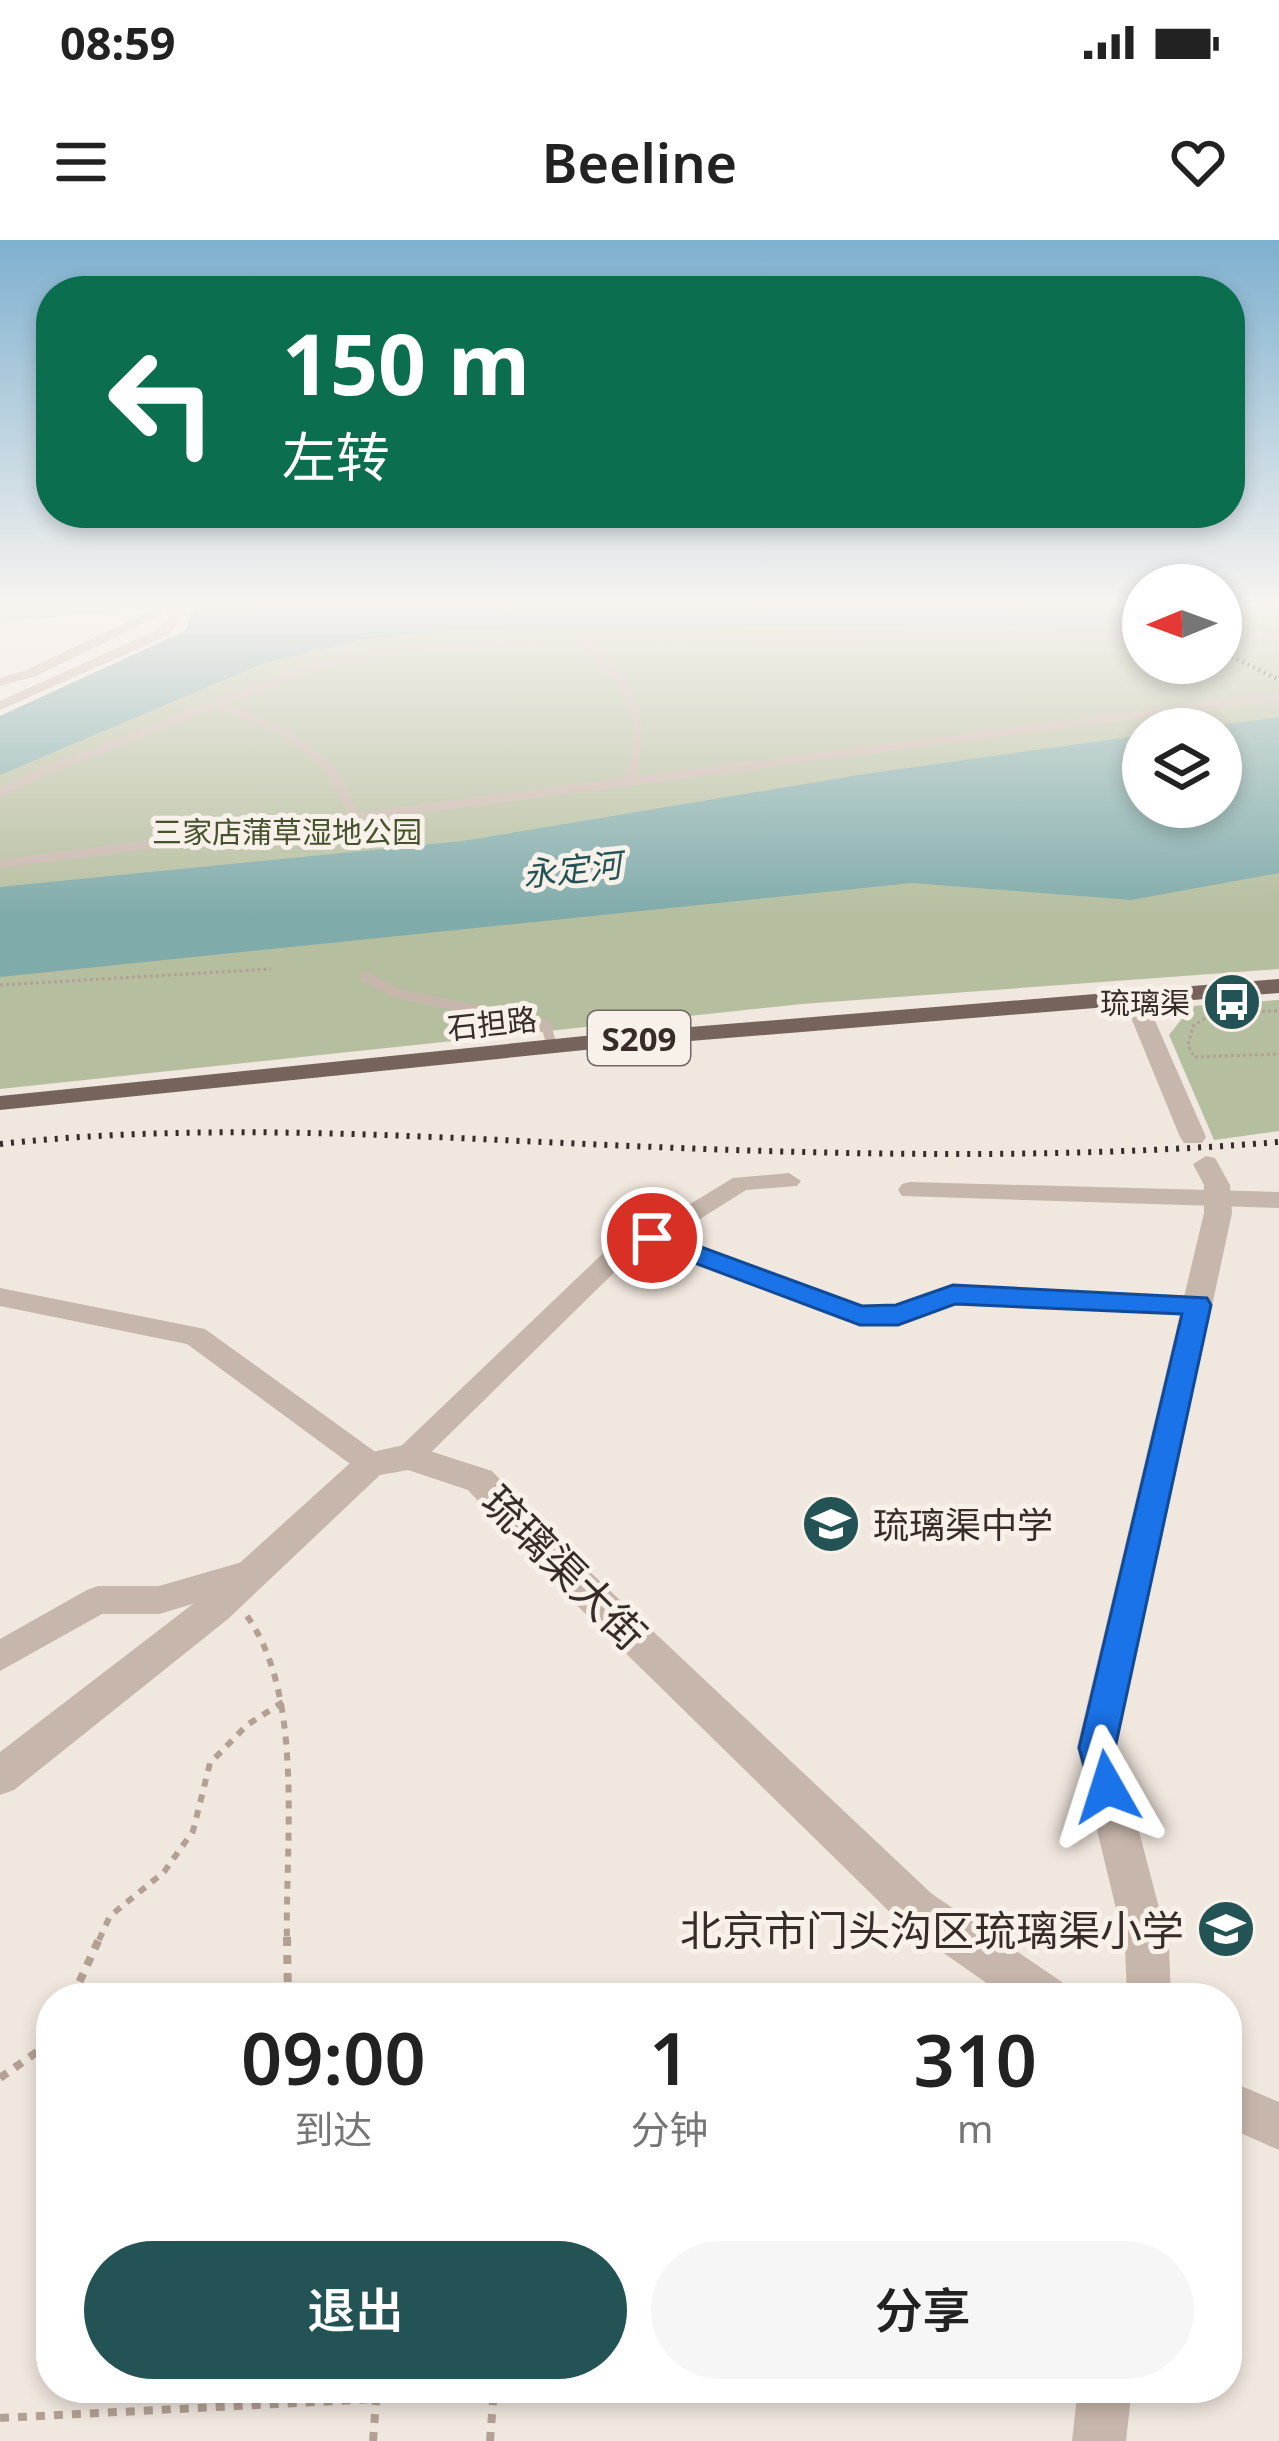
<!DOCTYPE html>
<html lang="zh">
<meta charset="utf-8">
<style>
body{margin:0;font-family:"Noto Sans","Noto Sans SC",sans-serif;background:#f6f6f6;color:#222;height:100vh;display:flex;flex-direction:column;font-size:45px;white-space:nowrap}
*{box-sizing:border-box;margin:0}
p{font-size:39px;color:#767676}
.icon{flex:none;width:66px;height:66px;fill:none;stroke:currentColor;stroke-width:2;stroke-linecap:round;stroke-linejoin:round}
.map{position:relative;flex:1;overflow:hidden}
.side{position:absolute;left:36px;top:1743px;width:1206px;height:420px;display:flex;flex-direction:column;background:#fff;border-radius:48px;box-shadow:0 6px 18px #0003}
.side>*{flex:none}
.banner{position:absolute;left:36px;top:36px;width:1209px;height:252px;border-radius:48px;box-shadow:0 6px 18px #0003;background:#0b6e4f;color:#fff;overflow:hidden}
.needle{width:78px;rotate:269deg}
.controls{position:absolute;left:1122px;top:324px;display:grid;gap:24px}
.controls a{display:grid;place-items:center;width:120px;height:120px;border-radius:50%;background:#fff;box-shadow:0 6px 18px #0003;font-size:60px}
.pin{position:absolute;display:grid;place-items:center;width:102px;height:102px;color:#fff;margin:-51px;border:6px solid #fff;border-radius:50%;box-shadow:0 3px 12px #0007}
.me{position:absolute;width:132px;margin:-66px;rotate:354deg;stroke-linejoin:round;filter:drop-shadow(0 0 9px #0008)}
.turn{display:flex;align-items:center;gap:42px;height:252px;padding:0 48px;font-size:54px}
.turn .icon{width:156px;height:156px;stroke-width:2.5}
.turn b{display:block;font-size:84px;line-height:102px}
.eta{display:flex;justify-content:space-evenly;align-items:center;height:204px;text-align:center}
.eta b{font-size:72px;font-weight:600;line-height:84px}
.cta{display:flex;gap:24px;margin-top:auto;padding:24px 48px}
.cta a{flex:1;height:138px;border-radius:72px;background:#235354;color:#fff;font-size:48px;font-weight:600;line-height:138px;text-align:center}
.cta a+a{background:#f6f6f6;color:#222}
.status{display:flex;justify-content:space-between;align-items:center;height:84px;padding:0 60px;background:#fff;direction:ltr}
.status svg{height:33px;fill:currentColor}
header{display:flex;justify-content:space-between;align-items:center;height:156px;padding:0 48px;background:#fff;font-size:54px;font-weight:600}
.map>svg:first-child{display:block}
</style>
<div class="status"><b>08:59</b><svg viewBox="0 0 49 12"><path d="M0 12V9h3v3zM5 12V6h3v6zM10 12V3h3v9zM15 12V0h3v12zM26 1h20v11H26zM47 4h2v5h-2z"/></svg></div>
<header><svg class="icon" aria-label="menu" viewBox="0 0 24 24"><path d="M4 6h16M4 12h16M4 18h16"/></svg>Beeline<svg class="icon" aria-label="heart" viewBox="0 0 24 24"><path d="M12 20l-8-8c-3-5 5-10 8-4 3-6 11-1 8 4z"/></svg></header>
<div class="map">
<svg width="1279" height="2201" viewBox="0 0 1279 2201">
<rect width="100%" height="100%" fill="#f0e7de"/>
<!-- green -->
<g fill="#b5be9f" fill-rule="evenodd">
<polygon points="0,368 151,368 0,382"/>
<path d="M 194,368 L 1143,368 L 1143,423 L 1221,423 L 1221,368 L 1279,368 L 1279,729 L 802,764 L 0,849 L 0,476 L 185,391 ZM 1143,489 L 1221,489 L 1221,567 L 1143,567 Z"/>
<polygon points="1279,760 1279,891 1214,900 1169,795 1192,766"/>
</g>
<!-- water -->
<g fill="#7fabaa">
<polygon points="194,368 1143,368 1143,384 474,389 361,399 262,424 0,535 0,476 185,391"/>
<polygon points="1279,477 1279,633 1131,660 912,643 0,737 0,647 463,601 865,534 1143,495 1143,567 1221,567 1221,489 1190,489"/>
</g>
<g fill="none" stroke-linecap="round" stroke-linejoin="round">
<!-- path-far2 -->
<g stroke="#b3a095" stroke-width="3" stroke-dasharray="3 3" stroke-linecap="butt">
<polyline points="0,745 271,729"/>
<polyline points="1215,772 1193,786 1188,805 1194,817 1279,814"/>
<polyline points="1226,772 1279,771"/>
</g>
<!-- path-far1 -->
<g stroke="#b3a095" stroke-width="6" stroke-dasharray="8 8" stroke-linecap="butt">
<path d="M 247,1376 C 305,1457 285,1602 287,1700"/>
<polyline points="99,1700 110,1676 164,1632 193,1591 210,1523 247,1485 283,1462"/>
</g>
<!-- path -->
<g stroke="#b3a095" stroke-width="8" stroke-dasharray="9 9" stroke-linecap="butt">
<polyline points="287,1697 288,1758"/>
<polyline points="72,1758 100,1697"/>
<polyline points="0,1838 51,1802"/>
<polyline points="0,2178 376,2159"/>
<polyline points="373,2201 377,2148"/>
<polyline points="490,2201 494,2148"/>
</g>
<!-- service-far2 -->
<g stroke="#c7b6ab" stroke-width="8">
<polyline points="1221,397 1279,397"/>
<path d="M 571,401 C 621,430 651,469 632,529"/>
<polyline points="221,465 286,493 331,529"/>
<polyline points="51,529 306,429 384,411 599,399 1143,396"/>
<polyline points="724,529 1279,456"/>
</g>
<!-- service-far1 -->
<g stroke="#c7b6ab" stroke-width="9">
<polyline points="328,526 355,576"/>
<polyline points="627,543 633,526"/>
<polyline points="0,552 57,526"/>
<polyline points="0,624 747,526"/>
</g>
<!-- service -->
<polyline stroke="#c7b6ab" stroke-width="10" points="366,737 396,753 546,785 552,806"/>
<!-- minor -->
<g fill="#c7b6ab" fill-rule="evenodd">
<polygon points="157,368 179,368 178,383 167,396 0,470 0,461 157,390 166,382 166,373 36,436 0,446 0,438 26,430"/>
<polygon points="789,933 801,941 797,946 746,950 673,996 862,1065 896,1065 953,1046 1198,1056 1211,1065 1198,1074 955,1064 898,1085 860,1085 651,1007 637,1010 418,1225 408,1229 398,1225 393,1217 398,1209 619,998 644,992 733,938"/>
<polygon points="910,942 1279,952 1279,968 902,956 898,950 902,944"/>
<polygon points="0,1048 205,1089 381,1216 386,1224 381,1232 371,1236 361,1232 187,1104 0,1066"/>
<polygon points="249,1320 260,1324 265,1334 260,1344 159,1374 102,1374 0,1431 0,1399 87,1350 98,1346 159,1346"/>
</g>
<!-- tertiary -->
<g fill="#c7b6ab" fill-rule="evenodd">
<polygon points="1134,751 1145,758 1206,897 1202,903 1184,903 1180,897 1123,758"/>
<polygon points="1206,916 1215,918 1230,945 1232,973 1117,1507 1169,1706 1171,1758 1127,1758 1125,1706 1077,1507 1204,973 1204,945 1193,924"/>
<polygon points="408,1204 492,1231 571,1314 932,1654 1062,1742 1068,1758 1008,1758 902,1684 547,1336 468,1250 408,1230 380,1235 228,1379 14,1550 0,1555 0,1512 202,1357 359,1215"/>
<polygon points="1227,1840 1279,1862 1279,1910 1227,1887"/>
<polygon points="1078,2148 1132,2148 1126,2201 1072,2201"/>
</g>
<!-- primary -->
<polygon fill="#76635c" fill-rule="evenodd" points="1279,739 1279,753 604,808 0,870 0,856 604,794"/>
<!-- rail-far1 -->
<g stroke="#362d29" stroke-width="4.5" stroke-dasharray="1.5 4.5" stroke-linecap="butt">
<polyline points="1121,368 1143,376"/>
<polyline points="1221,411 1279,440"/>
</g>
<!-- rail -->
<path stroke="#362d29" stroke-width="6" stroke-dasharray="3 8" stroke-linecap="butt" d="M 0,904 C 202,882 405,896 608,905 C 832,915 1055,920 1279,902"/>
</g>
<!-- sky -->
<linearGradient id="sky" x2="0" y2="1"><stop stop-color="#7eb0cf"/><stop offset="0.54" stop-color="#f8f4f0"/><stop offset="1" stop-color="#f8f4f0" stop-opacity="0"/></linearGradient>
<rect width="1279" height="676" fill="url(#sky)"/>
<!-- route -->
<polygon fill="#1a73e8" stroke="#114b97" stroke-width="3" points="652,989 862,1066 896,1065 953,1045 1207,1058 1211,1065 1115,1508 1125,1547 1120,1560 1107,1565 1094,1560 1079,1508 1182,1074 955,1064 898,1085 860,1085 644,1004 644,992"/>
<!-- icons -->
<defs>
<g id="bus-disc" transform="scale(3)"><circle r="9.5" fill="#235354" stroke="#f8f1ea"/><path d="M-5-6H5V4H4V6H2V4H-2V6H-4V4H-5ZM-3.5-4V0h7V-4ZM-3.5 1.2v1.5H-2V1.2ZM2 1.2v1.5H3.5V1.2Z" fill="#fff"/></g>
<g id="school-disc" transform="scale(3)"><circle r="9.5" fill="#235354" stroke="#f8f1ea"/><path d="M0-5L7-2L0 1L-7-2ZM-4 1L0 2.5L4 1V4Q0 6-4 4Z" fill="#fff"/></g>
</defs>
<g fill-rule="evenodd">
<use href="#bus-disc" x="1232" y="762"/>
<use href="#school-disc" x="831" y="1284"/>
<use href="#school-disc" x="1226" y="1689"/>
</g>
<g text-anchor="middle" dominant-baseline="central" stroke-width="10" stroke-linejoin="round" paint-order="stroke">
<!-- far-park labels -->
<g font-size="30" fill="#47522f" stroke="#f8f1ea">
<text x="287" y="591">三家店蒲草湿地公园</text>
</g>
<!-- far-poi labels -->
<g font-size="30" fill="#362d29" stroke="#f8f1ea" text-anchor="end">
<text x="1190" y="762">琉璃渠</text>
</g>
<!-- far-street labels -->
<g font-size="30" fill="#362d29" stroke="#f8f1ea">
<text transform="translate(492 783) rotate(-6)">石担路</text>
</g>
<!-- far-water labels -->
<g font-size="33" font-style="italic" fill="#235354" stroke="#f8f1ea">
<text transform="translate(572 629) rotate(-6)">永定河</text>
</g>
<!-- shield labels -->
<rect fill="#f8f1ea" stroke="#706863" stroke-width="3" x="588" y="771" width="102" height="54" rx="9"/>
<g font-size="33" font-weight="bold" fill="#362d29">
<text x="639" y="798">S209</text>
</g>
<!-- poi labels -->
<g font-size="36" fill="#362d29" stroke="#f8f1ea" text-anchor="start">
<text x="873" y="1284">琉璃渠中学</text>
</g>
<!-- near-street labels -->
<g font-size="42" fill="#362d29" stroke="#f8f1ea">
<text transform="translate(565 1327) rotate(45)">琉璃渠大街</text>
</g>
<!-- near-poi labels -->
<g font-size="42" fill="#362d29" stroke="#f8f1ea" text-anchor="end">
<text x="1184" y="1689">北京市门头沟区琉璃渠小学</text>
</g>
</g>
</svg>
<div class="controls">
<a><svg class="needle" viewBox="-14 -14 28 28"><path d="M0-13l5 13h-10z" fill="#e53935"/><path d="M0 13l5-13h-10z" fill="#767676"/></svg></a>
<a><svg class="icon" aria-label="layers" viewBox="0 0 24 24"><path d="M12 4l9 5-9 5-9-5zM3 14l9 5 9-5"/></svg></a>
</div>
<div class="pin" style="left:652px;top:998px;background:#d93025"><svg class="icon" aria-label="arrive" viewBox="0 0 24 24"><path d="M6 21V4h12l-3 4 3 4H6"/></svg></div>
<svg class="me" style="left:1107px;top:1547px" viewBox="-20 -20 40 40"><path d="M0-17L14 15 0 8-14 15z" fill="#1a73e8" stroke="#fff" stroke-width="4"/></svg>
<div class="banner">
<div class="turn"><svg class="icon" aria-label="left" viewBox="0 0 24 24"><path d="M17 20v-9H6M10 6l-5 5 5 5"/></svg><div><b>150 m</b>左转</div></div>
</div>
<section class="side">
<div class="eta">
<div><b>09:00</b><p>到达</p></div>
<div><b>1</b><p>分钟</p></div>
<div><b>310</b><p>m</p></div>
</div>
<div class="cta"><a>退出</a><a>分享</a></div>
</section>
</div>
